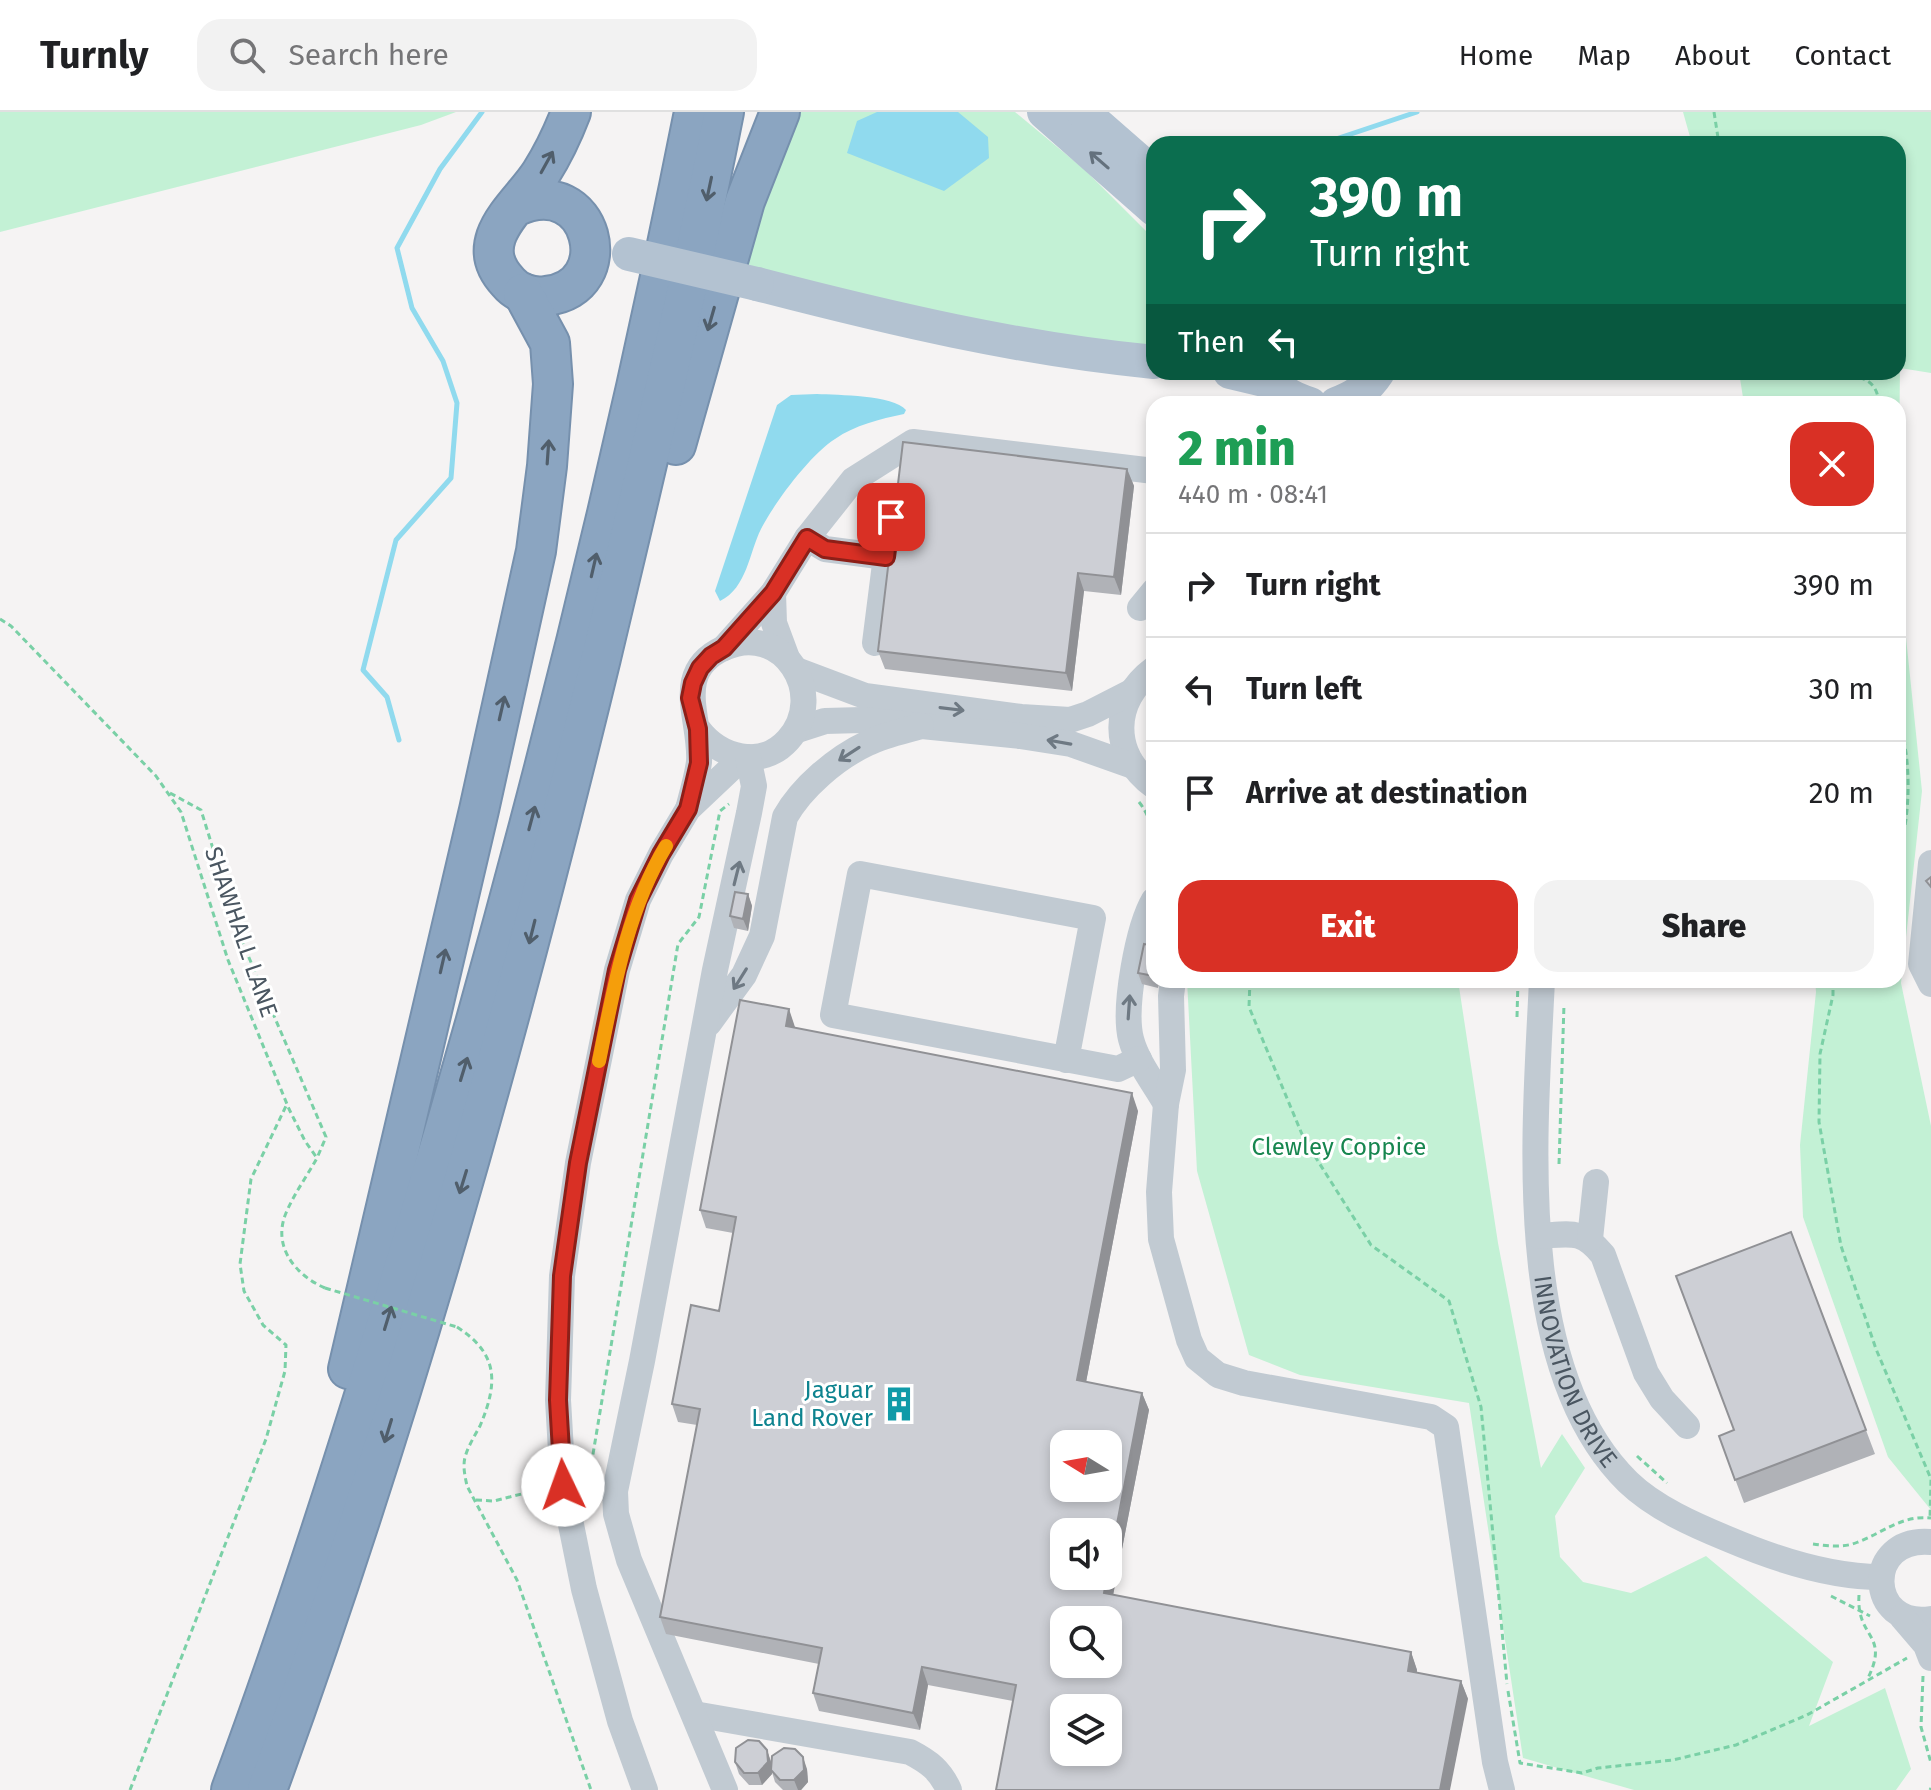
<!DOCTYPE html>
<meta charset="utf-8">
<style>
body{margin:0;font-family:"Fira Sans",sans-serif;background:#f2f2f2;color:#202124;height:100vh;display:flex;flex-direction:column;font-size:30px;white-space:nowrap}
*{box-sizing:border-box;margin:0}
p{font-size:26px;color:#757577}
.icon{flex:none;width:44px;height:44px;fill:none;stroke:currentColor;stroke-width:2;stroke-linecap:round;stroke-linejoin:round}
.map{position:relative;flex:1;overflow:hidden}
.drawer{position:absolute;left:1146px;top:284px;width:760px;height:592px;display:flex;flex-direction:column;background:#fff;border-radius:24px;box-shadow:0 4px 12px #0003}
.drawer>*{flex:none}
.top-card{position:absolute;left:1146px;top:24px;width:760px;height:244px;border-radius:24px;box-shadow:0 4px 12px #0003;background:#0b6e4f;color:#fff;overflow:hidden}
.needle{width:52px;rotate:281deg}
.fabs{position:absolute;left:1050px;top:1318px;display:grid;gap:16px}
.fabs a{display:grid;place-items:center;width:72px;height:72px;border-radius:16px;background:#fff;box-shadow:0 4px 12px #0003;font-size:40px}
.pin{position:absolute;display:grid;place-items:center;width:68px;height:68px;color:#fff;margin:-34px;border-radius:16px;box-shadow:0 4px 12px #0006}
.me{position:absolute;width:88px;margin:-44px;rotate:357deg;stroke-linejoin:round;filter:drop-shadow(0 0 6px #0008)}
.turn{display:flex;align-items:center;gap:28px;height:168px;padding:0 32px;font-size:36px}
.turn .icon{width:104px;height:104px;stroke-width:2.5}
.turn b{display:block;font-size:56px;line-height:68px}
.then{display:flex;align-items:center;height:76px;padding:0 32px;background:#0003;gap:16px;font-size:30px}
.round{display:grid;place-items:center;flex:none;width:84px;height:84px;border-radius:24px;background:#f2f2f2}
.summary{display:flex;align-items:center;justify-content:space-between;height:136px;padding:0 32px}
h1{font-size:48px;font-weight:800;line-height:60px;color:#1e9e55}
.button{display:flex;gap:16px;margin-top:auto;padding:16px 32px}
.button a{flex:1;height:92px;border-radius:24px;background:#d93025;color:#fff;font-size:32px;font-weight:800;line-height:92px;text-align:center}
.button a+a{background:#f2f2f2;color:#202124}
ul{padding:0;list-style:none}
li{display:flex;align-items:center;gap:24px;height:104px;padding:0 32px;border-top:2px solid #e0e0e0}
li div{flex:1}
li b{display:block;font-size:30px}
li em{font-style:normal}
header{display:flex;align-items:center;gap:48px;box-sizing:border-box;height:112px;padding:0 40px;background:#fff;border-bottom:2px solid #e0e0e0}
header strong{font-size:38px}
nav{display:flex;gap:44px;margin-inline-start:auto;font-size:28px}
.search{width:560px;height:72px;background:#f2f2f2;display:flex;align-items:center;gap:20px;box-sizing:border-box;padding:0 28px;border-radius:24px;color:#757577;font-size:30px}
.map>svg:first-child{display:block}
</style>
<header>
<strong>Turnly</strong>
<div class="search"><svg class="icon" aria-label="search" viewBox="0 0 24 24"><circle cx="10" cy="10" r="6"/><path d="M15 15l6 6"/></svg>Search here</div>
<nav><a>Home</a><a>Map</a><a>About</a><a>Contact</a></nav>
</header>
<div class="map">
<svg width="1931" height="1678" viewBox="0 0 1931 1678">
<rect width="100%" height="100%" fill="#f5f3f3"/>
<!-- green -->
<g fill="#c3f1d5">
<polygon points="0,0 456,0 421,13 0,120"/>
<polygon points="798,0 1015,0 1085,58 1154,127 1154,235 1062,226 909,197 739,153"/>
<polygon points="1683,0 1931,0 1931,261 1900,256 1898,434 1898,292 1744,292 1739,260 1898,260 1898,32 1692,32"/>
<polygon points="1898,449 1922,679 1901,871 1931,1014 1931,1398 1888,1345 1803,1105 1800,1033 1816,880 1815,868 1898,868"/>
<polygon points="1187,868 1458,868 1498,1131 1541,1356 1562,1322 1585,1356 1555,1404 1560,1445 1583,1470 1631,1481 1706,1444 1833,1550 1809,1614 1885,1576 1911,1657 1896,1678 1634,1678 1523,1646 1469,1291 1300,1263 1249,1243 1197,1059"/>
</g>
<!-- water -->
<g fill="#90daee">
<polygon points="877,0 958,0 988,25 989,46 944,79 847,41 857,9"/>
<path d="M 817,282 C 838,283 893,283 906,298 L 904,302 C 880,307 855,313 835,327 C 810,343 775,390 761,417 C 749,441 747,476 720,489 L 715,479 L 777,293 L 791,283 Z"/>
</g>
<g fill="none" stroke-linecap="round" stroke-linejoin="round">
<!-- stream -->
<g stroke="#90daee" stroke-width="5">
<polyline points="1321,32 1417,0"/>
<polyline points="399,628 387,585 363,558 396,428 451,366 457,291 443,249 412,196 397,136 440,57 482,0"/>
</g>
<!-- highway casing -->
<g stroke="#7690ad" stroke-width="42">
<g id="highway">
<path d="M 515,95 C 594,58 621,177 546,184 C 532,186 517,181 508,170 C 469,128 520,94 541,61 C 553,42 563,21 571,0"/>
<polyline points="676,333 745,89 780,0"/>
<polyline points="348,1257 479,698 536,439 547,354 553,272 550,231 523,181"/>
<path d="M 231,1678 C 297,1500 354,1319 409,1138 C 522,763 618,384 694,0"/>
<path d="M 267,1678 C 402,1308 508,928 601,546 C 644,365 688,183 724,0"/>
</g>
</g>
<!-- path -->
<g stroke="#7ad0a6" stroke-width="3" stroke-dasharray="6 4" stroke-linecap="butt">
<polyline points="1714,0 1719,32"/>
<path d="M 1840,260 C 1861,266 1877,266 1879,292"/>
<path d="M 0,507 L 11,514 L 156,664 L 181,700 L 228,848 L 289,997 L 305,1029 L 317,1046 C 307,1064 294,1082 286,1101 C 272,1134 295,1163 325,1176"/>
<path d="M 1898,608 C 1912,644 1911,706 1898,742"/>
<polyline points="170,681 201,698 241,827 326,1025 317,1046"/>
<path d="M 1139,690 C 1158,714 1153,739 1150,767"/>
<polyline points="1250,868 1249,895 1304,1027 1371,1133 1449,1189 1481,1295 1507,1572"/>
<polyline points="1833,868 1833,883 1820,942 1819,1010 1841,1134 1876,1237 1931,1367 1930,1406"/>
<polyline points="1517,905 1518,868"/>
<polyline points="1559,1052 1564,892"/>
<path d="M 457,1215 C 499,1242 498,1271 480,1314 C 475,1323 469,1333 466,1342 C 462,1353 465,1364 467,1374 L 517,1468 L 591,1678"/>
<polyline points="1637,1344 1667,1371"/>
<polyline points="583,1367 589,1366 678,832 699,805 720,699 729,692"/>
<polyline points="476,1388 494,1389 541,1377"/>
<path d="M 1813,1432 C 1827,1434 1845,1436 1858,1430 C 1884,1420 1902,1403 1931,1406"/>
<path d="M 1859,1483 C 1856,1528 1891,1521 1867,1568"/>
<polyline points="1831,1484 1870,1504"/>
<polyline points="1923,1564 1921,1615 1931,1651"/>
<polyline points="1508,1579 1520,1651 1582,1661 1598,1656 1673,1648 1736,1633 1807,1603 1907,1546"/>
<polyline points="130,1678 266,1327 285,1259 286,1233 263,1213 244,1179 240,1152 251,1067 286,994"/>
<polyline points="1930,1678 1931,1676"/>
</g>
<!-- minor -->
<g stroke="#c1cad2" stroke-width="26">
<polyline points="807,426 825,437 886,445"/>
<polyline points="773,481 774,511 787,546"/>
<polyline points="1140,496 1154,479"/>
<polyline points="875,531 891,405"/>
<polyline points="724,536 773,481 807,426 853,368 913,330 1154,359"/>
<path d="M 1154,557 C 1111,589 1110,642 1154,674"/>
<polyline points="796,558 865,584 1021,605 1070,608 1088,602 1131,580"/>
<polyline points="797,618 825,609 862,608 1020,624 1071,632 1133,654"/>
<path d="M 688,697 C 692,682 697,665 699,650 C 702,608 671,560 724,536 C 782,509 829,582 788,628 C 761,658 719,645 698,617"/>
<polyline points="1931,751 1921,852 1931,872"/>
<path d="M 1154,788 C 1138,815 1123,896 1131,927 C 1137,950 1154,971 1166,992"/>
<polyline points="1173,868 1171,884 1173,958 1166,992 1159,1080 1161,1127 1189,1228 1197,1246 1218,1263 1244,1271 1431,1305 1446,1315 1495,1650 1502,1678"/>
<path id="s1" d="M 1542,868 C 1535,1018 1512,1256 1628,1370 C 1655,1396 1694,1413 1728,1427 C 1775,1447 1829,1465 1881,1465"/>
<path d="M 709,911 L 744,863 L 762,824 L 785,705 C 802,675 836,646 868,631 C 884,623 904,619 921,614"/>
<polyline points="1066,948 1093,806 860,762 833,903 1118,957 1139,947"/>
<path d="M 1539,1124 C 1571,1122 1582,1117 1603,1143 L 1646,1261 L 1662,1287 L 1687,1314"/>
<polyline points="1590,1127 1596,1070"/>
<path d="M 1931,1430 C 1863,1424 1867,1517 1931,1507"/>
<polyline points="1902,1505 1926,1533 1931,1546"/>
<path d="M 694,1602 L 910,1640 C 929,1650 940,1658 949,1678"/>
<polyline points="645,1678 620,1609 584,1477 563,1373 558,1288 562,1164 578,1051 617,858 638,788 661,742 688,697 743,645"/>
<polyline points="725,1678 629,1448 616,1402 615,1379 642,1249 715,858 749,701 754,674 748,645"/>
</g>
<!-- major -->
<g stroke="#b3c2d1" stroke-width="34">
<polyline points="1044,0 1154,97"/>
<polyline points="1083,0 1154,62"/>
<path d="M 757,172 C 888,206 1019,237 1154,250"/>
<polyline points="1230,260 1272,270"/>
<path d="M 1266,260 C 1277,278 1290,286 1310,292"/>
<path d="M 1336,292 C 1355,285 1367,277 1378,260"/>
</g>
<!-- highway -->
<use href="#highway" stroke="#8ba5c1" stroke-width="38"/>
<!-- path-bridge -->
<polyline stroke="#7ad0a6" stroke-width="3" stroke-dasharray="6 4" stroke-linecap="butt" points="325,1176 457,1215"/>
<!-- major-bridge -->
<polyline stroke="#b3c2d1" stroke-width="34" points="629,142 757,172"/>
</g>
<!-- wall -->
<g fill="#b0b2b7">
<polygon points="1127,357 1134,374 1121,483 1084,479 1072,579 885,557 878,539"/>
<polygon points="748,782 752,794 748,819 734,816 730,804"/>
<polygon points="1154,834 1154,868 1160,868 1158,876 1142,872 1138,861"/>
<polygon points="795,915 795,916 1138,999 1086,1270 1142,1281 1149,1298 1113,1483 1411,1540 1417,1558 1417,1561 1461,1569 1468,1587 1013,1589 928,1573 920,1618 819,1599 813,1581 819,1552 666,1522 660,1505 697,1313 678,1310 672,1292 719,1199 733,1121 706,1116 700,1098"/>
<polygon points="1791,1120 1875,1342 1744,1391 1719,1324 1734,1318"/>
<polygon points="767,1638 771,1650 807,1657 808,1670 801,1678 783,1678 775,1670 772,1660 772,1662 762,1673 749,1673 739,1662 735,1650"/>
</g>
<!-- shaded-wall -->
<g fill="#909195">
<polygon points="1127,357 1134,374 1121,483 1114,465"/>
<polygon points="1078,461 1084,479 1072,579 1066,561"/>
<polygon points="748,782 752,794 748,819 743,807"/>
<polygon points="789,897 795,915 792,932 786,914"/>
<polygon points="1132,981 1138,999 1083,1286 1077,1268"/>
<polygon points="1142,1281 1149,1298 1110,1499 1104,1481 1108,1464"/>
<polygon points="1411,1540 1417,1558 1414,1577 1408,1559"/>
<polygon points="922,1555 928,1573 920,1618 913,1601"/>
<polygon points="1461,1569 1468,1587 1450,1678 1440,1678"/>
<polygon points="767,1638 771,1650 772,1662 762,1673 758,1661"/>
<polygon points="803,1645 807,1657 808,1670 801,1678 798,1678 794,1668"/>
</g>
<!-- building -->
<g fill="#cdcfd5" stroke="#909195" stroke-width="2" fill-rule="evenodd">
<polygon points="903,330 1127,357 1114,465 1078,461 1066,561 878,539"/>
<polygon points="1931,765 1931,775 1926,769"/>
<polygon points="735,780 748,782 743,807 730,804"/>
<polygon points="1144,832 1154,834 1154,864 1138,861"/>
<path d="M 740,888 L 789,897 L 786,914 L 1132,981 L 1077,1268 L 1142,1281 L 1108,1459 L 1108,1420 L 1064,1420 L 1064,1464 L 1107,1464 L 1104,1481 L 1411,1540 L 1408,1559 L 1461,1569 L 1440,1678 L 996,1678 L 1016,1573 L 922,1555 L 913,1601 L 813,1581 L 822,1536 L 660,1505 L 700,1297 L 672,1292 L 691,1193 L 719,1199 L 736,1105 L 700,1098 ZM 1064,1332 L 1108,1332 L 1108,1376 L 1064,1376 ZM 1064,1508 L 1108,1508 L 1108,1552 L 1064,1552 ZM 1064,1596 L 1108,1596 L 1108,1640 L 1064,1640 Z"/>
<polygon points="1791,1120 1866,1318 1735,1368 1719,1324 1734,1318 1676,1164"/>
<polygon points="748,1628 759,1629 767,1638 768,1650 758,1661 744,1661 735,1650 736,1636"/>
<polygon points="784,1636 795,1637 803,1645 804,1658 794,1668 780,1668 771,1658 772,1644"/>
</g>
<!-- one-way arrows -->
<defs><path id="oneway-shaft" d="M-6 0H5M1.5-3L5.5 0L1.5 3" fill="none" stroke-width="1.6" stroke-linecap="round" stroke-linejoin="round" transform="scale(2)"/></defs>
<use stroke="#64717d" href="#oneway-shaft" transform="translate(1099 48) rotate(-139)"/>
<g stroke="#505e6b">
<use href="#oneway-shaft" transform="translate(547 50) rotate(-61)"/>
<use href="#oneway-shaft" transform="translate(709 77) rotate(102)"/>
<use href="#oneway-shaft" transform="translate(711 207) rotate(106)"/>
<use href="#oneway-shaft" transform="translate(548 340) rotate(-86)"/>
<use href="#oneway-shaft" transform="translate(594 453) rotate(-77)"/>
<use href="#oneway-shaft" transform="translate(502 596) rotate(-77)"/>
<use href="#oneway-shaft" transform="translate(532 706) rotate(-75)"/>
<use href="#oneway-shaft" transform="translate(532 820) rotate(104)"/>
<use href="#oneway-shaft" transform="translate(443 849) rotate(-77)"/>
<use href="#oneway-shaft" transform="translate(464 957) rotate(-73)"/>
<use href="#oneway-shaft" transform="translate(463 1070) rotate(107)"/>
<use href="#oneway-shaft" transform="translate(388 1206) rotate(-73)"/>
<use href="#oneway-shaft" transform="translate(388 1319) rotate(107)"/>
</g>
<g stroke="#6e7983">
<use href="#oneway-shaft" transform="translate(952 597) rotate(7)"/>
<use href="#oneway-shaft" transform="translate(1059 630) rotate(-170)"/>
<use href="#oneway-shaft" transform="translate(849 642) rotate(147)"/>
<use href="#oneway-shaft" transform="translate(737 761) rotate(-76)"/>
<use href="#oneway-shaft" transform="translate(740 867) rotate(122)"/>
<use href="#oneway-shaft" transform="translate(1129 895) rotate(-86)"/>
</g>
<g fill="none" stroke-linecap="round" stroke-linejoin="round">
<!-- route casing -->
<g stroke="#8d1f18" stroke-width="20">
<polyline id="route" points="563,1373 558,1288 562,1164 578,1051 617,858 638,788 661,742 688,697 699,651 698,617 690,586 693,571 700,556 711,544 724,536 773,481 807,426 825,437 886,445 891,405"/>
</g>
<!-- route -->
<use href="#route" stroke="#d93025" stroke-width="14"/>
<!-- slow -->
<path stroke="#f59e0b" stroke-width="14" d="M 599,949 C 614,875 627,799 666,734"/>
</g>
<!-- icons -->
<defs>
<g id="building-bare" transform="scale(2.76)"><path d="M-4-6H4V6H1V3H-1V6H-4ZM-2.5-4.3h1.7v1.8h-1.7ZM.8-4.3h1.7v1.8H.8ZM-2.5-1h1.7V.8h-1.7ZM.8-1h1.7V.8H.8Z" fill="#0f9aa8" stroke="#fff" stroke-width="2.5" paint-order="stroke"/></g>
</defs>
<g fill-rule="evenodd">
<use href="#building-bare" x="899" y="1292"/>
</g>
<g text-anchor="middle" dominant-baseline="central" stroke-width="6" stroke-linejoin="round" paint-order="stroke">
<!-- street labels -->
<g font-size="24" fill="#4a5661" stroke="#fff">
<text transform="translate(241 820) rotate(71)">SHAWHALL LANE</text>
<text stroke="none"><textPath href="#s1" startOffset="398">INNOVATION DRIVE</textPath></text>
</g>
<!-- park labels -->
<g font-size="24" fill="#17864f" stroke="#fff">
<text x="1339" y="1035">Clewley Coppice</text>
</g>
<!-- culture labels -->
<g font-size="24" fill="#0d838f" stroke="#fff" text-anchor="end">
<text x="873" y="1278">Jaguar<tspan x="873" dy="28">Land Rover</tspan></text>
</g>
</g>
</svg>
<div class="fabs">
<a><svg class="needle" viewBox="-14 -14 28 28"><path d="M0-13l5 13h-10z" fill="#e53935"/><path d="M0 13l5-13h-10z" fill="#757577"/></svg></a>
<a><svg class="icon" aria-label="sound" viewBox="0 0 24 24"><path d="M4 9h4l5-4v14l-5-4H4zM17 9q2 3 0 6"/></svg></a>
<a><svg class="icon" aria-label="search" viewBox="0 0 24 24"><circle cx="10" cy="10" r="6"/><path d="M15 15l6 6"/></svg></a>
<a><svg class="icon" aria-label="layers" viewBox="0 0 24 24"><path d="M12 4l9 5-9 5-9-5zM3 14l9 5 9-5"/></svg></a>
</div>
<div class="pin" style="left:891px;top:405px;background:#d93025"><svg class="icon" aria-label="arrive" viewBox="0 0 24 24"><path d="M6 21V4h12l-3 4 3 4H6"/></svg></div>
<svg class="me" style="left:563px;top:1373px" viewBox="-20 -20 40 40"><circle r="19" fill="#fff"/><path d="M0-13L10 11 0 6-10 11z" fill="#d93025"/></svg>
<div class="top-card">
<div class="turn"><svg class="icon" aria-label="right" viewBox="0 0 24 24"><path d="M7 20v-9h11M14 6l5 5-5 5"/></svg><div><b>390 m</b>Turn right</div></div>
<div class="then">Then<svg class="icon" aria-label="left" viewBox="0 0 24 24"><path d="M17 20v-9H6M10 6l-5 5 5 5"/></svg></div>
</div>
<section class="drawer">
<div class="summary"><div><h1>2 min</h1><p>440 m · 08:41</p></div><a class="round" style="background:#d93025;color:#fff"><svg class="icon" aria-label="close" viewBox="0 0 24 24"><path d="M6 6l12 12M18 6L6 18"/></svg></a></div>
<ul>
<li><svg class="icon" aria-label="right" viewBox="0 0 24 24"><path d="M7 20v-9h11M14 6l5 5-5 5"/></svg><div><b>Turn right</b></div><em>390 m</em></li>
<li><svg class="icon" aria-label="left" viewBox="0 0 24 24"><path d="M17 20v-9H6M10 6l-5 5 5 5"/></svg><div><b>Turn left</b></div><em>30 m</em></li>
<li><svg class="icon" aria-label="arrive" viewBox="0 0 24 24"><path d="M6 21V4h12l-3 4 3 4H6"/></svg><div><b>Arrive at destination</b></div><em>20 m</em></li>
</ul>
<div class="button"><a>Exit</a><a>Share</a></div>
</section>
</div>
